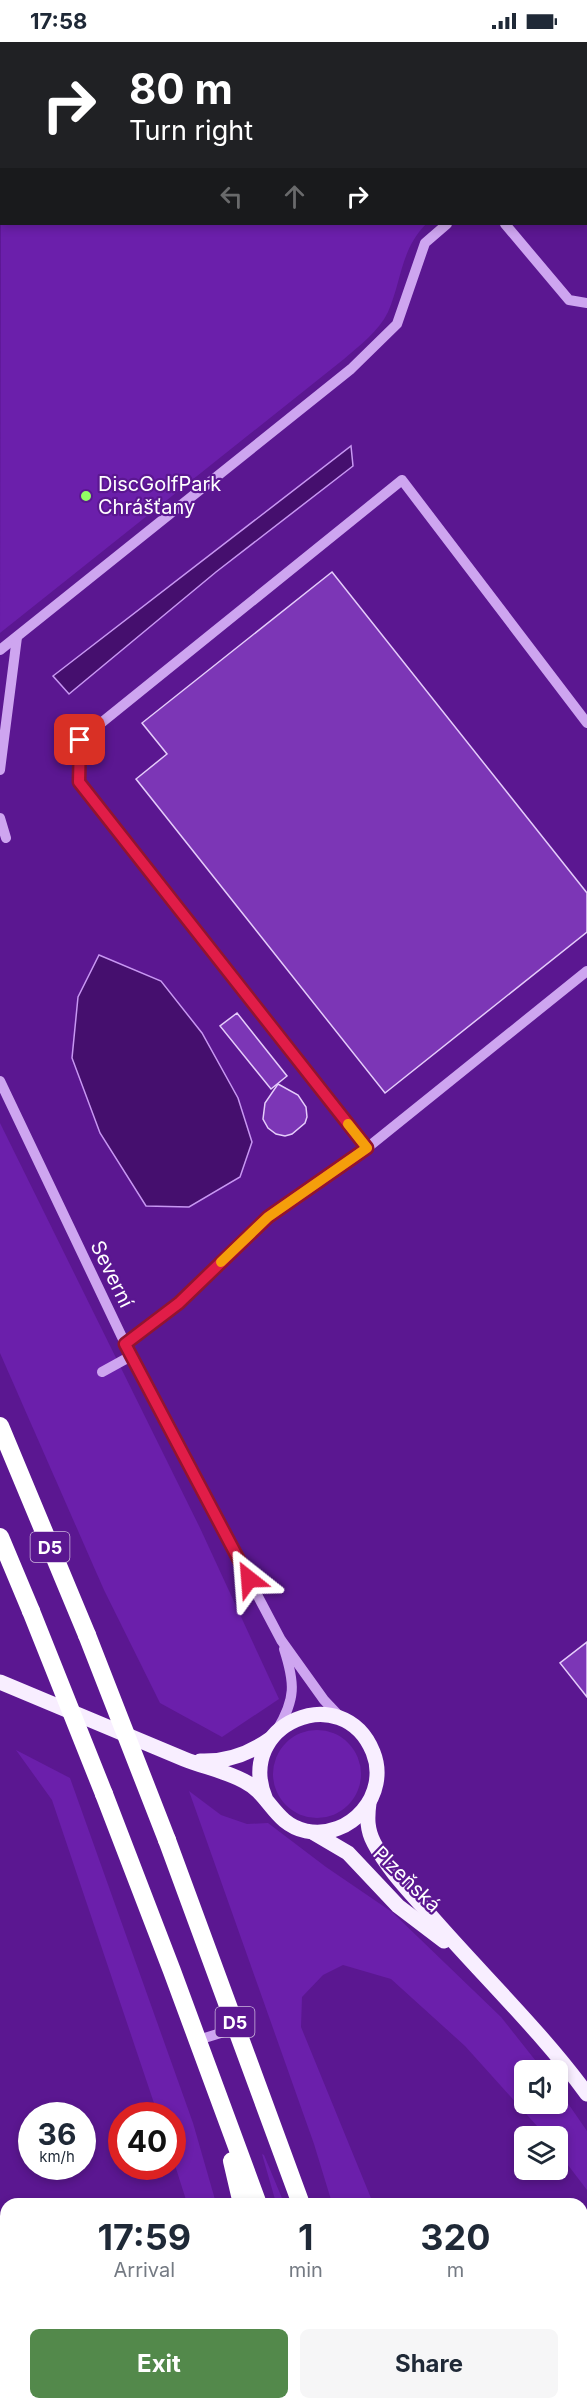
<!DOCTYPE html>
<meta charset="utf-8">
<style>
body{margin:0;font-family:Inter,sans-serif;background:#f6f6f7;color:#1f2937;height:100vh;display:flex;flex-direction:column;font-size:22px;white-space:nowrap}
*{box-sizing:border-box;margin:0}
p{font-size:20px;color:#747a83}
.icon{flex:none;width:33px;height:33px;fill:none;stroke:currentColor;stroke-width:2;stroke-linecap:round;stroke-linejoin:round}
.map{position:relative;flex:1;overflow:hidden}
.details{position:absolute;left:0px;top:2156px;width:588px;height:212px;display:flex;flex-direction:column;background:#fff;border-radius:18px 18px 0 0;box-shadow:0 3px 9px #0003}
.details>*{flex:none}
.banner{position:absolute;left:0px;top:0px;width:588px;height:183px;box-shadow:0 3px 9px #0003;background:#202124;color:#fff;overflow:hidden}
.buttons{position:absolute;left:514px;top:2018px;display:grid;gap:12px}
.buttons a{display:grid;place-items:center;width:54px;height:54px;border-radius:9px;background:#fff;box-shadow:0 3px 9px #0003;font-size:30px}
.speed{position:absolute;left:18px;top:2060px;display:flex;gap:12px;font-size:30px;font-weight:700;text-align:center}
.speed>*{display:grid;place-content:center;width:78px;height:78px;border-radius:50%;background:#fff;box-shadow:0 3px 9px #0003;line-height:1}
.speed small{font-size:15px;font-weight:400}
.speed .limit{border:9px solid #d22;background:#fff;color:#111}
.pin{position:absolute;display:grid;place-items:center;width:51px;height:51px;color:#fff;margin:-26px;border-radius:12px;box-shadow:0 3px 9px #0006}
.me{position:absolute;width:66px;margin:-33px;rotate:332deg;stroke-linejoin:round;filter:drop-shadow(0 0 4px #0008)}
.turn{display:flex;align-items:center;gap:21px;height:126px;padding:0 30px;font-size:27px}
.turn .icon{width:78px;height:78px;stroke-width:2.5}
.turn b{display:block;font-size:42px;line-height:51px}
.lanes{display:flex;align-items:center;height:57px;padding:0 30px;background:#0003;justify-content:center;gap:30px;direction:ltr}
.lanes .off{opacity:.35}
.eta{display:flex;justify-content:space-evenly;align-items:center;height:102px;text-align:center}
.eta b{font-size:36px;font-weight:700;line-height:42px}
.cta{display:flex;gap:12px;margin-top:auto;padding:12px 30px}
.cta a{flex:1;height:69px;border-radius:9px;background:#53894b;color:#fff;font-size:24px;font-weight:700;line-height:69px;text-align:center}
.cta a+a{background:#f6f6f7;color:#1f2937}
.status{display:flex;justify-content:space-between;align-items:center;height:42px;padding:0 30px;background:#fff;direction:ltr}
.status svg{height:16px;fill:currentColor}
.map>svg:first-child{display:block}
</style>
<div class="status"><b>17:58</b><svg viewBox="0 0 49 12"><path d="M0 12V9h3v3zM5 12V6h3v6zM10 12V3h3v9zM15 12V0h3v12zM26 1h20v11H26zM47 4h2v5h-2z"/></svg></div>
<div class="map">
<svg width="587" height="2366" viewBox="0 0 587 2366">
<rect width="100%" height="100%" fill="#5b1791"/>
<!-- green -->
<g fill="#6b1fab">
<polygon points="0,0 207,0 2,2 0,46"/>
<path d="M 1,141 L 2,182 L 426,182 C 400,209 402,238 388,270 C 379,289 359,304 344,317 L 0,591 Z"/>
<polygon points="0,1081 200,1486 279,1657 222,1695 160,1661 104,1548 0,1311"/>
<circle cx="317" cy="1732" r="44"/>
<polygon points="16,1708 70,1736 193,2081 216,2161 187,2161 173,2117 172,2073 158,2073 52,1758"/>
<polygon points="189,1749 221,1773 247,1782 268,1781 326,1825 392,1870 501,1975 543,2028 525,2028 525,2061 558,2061 558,2047 587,2089 587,2148 558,2110 558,2094 546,2094 465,2004 391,1937 343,1923 323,1933 302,1955 301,1985 373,2161 332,2161 314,2102"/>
<polygon points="262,2112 264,2113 284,2161 276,2161"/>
<polygon points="275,2361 305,2361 307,2366 275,2366"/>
<polygon points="408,2361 456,2361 458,2366 410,2366"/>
</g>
<!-- water -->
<g fill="#450f6e" stroke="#c897f3" stroke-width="1.5">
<polygon points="351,404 353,424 216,530 69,652 53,634"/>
<polygon points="99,913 161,939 202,991 238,1056 252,1100 240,1135 189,1165 146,1164 100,1091 72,1016 78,955"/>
</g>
<!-- building -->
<g fill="#7c36b6" stroke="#e5ccfb" stroke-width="1.5">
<polygon points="332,530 587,851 587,890 385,1051 136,737 167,712 142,681"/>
<polygon points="237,971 287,1034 271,1047 220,984"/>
<polygon points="278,1042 298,1053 306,1065 307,1075 305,1081 292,1092 285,1094 276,1092 268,1086 263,1077 265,1061"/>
<polygon points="587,1600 587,1655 560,1621"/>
</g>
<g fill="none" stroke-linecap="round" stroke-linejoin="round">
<!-- minor -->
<g stroke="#cea5f0" stroke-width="10">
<polyline points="366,0 367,2"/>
<polyline points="465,0 466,2"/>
<polyline points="564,2 566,0"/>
<polyline points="586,158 587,159"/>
<polyline points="505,182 569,258 587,261"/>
<polyline points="0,608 351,327 397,282 425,201 447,182"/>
<polyline points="0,728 17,595"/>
<polyline points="0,776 6,796"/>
<polyline points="0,1039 131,1314 281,1598 324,1658 342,1677"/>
<polyline points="367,1106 79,740 80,698 402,438 587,681"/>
<polyline points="125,1302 179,1261 268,1175 367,1106 587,929"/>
<polyline points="102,1330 131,1314"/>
<path d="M 277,1688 C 296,1657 295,1641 284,1607"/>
<polyline points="198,1998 237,1986"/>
</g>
<!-- major -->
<g stroke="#f8eeff" stroke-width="15">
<path d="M 0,1640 C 61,1666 123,1691 184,1717 C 204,1725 225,1729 244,1739 C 270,1752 274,1782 306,1789 C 351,1798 390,1752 373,1710 C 343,1636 233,1682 266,1758"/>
<path d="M 200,1719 C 226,1720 249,1712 270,1697"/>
<path d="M 369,1761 C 367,1776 367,1788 374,1801 C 388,1828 411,1851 430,1873 C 482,1933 540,1988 587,2052"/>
<polyline points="314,1791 348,1811 398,1864 444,1899"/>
</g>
<!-- highway -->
<g stroke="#fff" stroke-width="18">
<polyline points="0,1384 87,1593"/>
<polyline points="0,1495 31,1569"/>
<polyline points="104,1752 172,1929 258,2162"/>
<polyline points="167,1798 301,2162"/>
<polyline points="232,2119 242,2162"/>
<polyline points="330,2361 332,2366"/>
<polyline points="373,2361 375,2366"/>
<polyline points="389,2361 392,2366"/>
<polyline points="258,2366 258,2361"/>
</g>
<!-- highway-bridge -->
<g stroke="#fff" stroke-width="18">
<polyline points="31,1569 104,1752"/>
<polyline points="87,1593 167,1798"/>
</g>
</g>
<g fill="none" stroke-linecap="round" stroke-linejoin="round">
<!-- route casing -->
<g stroke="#92132f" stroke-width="15">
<polyline id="route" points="80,698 79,740 367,1106 268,1175 179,1261 125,1302 249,1537"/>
</g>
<!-- route -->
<use href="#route" stroke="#e11d48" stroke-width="10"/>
<!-- slow -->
<polyline stroke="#f59e0b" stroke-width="10" points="221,1220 268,1175 367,1106 348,1082"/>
</g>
<!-- markers -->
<circle fill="#92ff64" stroke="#5b1791" stroke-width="2" cx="86" cy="454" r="6"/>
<g text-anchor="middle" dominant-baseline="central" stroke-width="4.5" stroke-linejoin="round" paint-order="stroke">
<!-- shield labels -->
<g fill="#5b1791" stroke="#ceb9de" stroke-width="1.5">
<rect x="30.5" y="1490" width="39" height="30" rx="4.5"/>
<rect x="215.5" y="1965" width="39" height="30" rx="4.5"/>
</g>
<g font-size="18" font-weight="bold" fill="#fff">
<text x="50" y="1505">D5</text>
<text x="235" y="1980">D5</text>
</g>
<!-- poi labels -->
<g font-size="20" fill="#fff" stroke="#5b1791" text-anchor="start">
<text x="98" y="442">DiscGolfPark<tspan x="98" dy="23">Chrášťany</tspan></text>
</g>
<!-- street labels -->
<g font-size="20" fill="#fff" stroke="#5b1791">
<text transform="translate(112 1232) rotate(64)">Severní</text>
<text transform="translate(407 1837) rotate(44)">Plzeňská</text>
</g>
</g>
</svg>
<div class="buttons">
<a><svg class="icon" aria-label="sound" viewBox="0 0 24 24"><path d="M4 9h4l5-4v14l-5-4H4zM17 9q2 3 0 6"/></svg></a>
<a><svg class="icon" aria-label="layers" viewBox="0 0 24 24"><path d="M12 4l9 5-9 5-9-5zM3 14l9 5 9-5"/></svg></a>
</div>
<div class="speed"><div>36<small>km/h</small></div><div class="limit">40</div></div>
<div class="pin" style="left:80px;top:698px;background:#d93025"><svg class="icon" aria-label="arrive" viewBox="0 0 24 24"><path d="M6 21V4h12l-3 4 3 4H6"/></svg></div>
<svg class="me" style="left:249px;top:1537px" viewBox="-20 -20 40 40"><path d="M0-17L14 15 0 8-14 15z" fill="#e11d48" stroke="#fff" stroke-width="4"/></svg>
<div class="banner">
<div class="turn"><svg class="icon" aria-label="right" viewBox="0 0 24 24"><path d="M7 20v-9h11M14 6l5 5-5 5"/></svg><div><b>80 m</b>Turn right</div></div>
<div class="lanes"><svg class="icon off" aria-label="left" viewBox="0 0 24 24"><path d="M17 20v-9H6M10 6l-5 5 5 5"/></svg><svg class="icon off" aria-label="ahead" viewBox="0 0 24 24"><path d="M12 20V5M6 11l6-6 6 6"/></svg><svg class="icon" aria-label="right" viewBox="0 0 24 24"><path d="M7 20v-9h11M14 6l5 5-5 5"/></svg></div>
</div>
<section class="details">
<div class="eta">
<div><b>17:59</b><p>Arrival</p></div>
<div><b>1</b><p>min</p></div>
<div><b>320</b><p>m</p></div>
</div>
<div class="cta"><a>Exit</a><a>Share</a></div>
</section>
</div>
